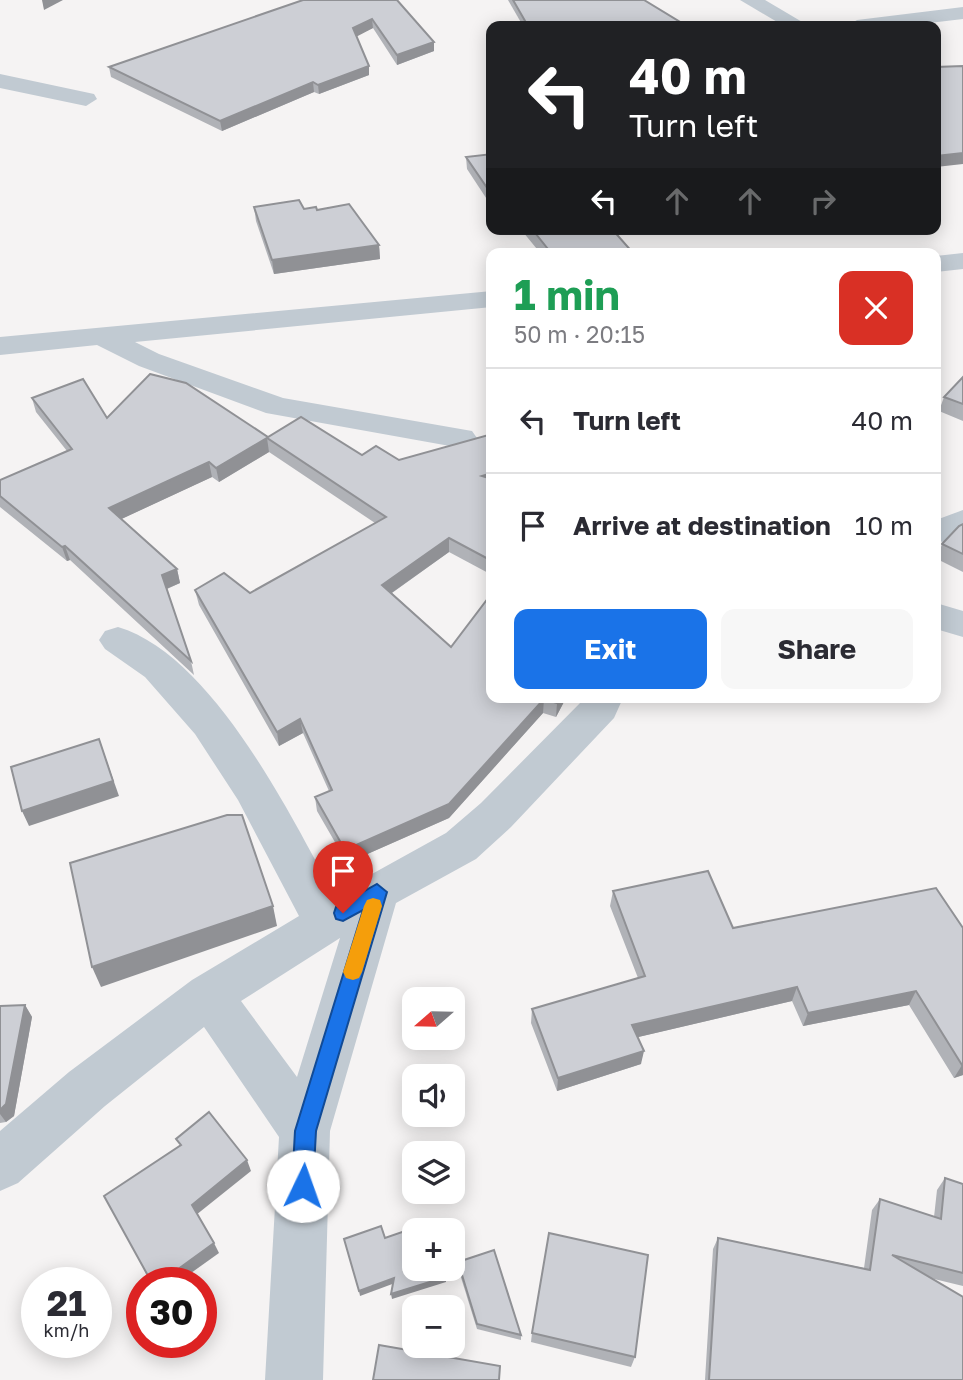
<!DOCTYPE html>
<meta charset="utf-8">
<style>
body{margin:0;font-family:"Golos Text",sans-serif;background:#f7f7f7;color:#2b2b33;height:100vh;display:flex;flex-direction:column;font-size:26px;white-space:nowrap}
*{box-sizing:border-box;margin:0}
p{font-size:23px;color:#7c7c81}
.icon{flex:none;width:38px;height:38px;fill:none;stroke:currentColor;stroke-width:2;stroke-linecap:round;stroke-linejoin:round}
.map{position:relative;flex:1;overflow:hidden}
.panel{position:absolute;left:486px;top:248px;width:455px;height:455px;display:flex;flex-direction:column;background:#fff;border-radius:14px;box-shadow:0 4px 18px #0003}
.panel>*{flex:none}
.guide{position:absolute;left:486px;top:21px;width:455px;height:214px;border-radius:14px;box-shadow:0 4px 18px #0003;background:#202124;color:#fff;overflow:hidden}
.needle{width:46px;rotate:250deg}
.controls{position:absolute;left:402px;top:987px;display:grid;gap:14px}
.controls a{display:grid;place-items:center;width:63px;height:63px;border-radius:14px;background:#fff;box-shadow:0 4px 18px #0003;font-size:35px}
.speed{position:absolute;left:21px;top:1267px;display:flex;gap:14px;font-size:35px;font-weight:700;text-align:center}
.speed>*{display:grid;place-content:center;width:91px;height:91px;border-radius:50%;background:#fff;box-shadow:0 4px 18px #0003;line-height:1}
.speed small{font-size:18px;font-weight:400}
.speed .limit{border:10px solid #d22;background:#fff;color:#111}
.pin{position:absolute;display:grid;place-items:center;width:60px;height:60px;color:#fff;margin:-72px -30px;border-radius:50% 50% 50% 0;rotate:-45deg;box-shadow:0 0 7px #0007}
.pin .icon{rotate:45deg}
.me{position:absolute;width:77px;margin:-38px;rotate:3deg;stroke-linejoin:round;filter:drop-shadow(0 0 5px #0008)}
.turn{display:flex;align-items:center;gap:24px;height:147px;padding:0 28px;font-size:32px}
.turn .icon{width:91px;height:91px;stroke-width:2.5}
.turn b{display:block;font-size:49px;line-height:60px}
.lanes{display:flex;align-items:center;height:66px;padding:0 28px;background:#0003;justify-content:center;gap:35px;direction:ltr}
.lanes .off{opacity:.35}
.round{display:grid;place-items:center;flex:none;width:74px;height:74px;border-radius:14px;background:#f7f7f7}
.overview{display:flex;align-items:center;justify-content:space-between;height:119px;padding:0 28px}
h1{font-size:42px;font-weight:700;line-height:52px;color:#1e9e55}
.button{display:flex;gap:14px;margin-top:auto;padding:14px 28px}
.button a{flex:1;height:80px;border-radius:14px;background:#1a73e8;color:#fff;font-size:28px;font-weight:700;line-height:80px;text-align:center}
.button a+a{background:#f7f7f7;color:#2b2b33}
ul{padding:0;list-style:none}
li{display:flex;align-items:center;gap:21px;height:105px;padding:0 28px;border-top:2px solid #e1e1e2}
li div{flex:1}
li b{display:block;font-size:26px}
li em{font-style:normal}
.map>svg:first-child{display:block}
</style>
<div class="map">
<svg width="963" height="1380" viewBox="0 0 963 1380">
<rect width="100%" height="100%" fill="#f5f3f3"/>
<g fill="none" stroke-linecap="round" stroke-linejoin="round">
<!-- minor -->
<g fill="#c1cad2" fill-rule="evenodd">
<polygon points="740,0 765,0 809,26 784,26"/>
<polygon points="963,7 963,19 904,26 847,26 857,20"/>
<polygon points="0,74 94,94 97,99 86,106 0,88"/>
<polygon points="963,253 963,269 936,272 936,256"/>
<polygon points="492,291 492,307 135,342 159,354 283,398 472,431 477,438 472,445 461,448 266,413 139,366 97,345 0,355 0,337"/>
<polygon points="963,510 963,535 943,542 936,540 936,520"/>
<polygon points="936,603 963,611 963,637 936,629"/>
<path d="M 118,627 C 212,655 290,814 334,895 L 446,833 L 481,803 L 585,698 L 623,698 L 614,718 L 511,827 L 476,859 L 396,903 L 330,1131 L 323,1380 L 265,1380 L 279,1137 L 204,1027 L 105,1106 L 18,1183 L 0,1191 L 0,1131 L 69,1072 L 192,980 L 299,916 L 238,800 L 195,734 L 145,677 L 105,649 L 99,640 L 105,631 ZM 340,938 L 297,1077 L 241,1001 Z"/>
</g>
</g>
<!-- wall -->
<g fill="#b0b2b7">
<polygon points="397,0 434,42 434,51 397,65 373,28 356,36 369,75 319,94 314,92 222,131 111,77 109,67"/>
<polygon points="508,0 644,0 685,25 685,26 523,26"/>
<polygon points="492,154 492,207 467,169 466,157"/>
<polygon points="254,207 317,210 379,245 380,259 274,274 256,221"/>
<polygon points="506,229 612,229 634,254 541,254 523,232 509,234"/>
<polygon points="963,377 963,421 939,411 944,397"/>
<polygon points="32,398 107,418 268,437 362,455 399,460 492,434 492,575 449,552 392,593 451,647 566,698 556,717 543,713 449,818 347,863 317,811 315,797 329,791 303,733 279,746 199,605 195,590 250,593 375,523 269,452 219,482 212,477 121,519 177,569 180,583 167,589 191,661 194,675 70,560 67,561 0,507 0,480 67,451 36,412"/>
<polygon points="963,524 963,572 937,559 942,544"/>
<polygon points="613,891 733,928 963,928 963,1075 954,1078 909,1005 803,1026 792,1001 638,1037 641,1064 557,1091 531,1023 532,1009 638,978 610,906"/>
<polygon points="25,1005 32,1017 14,1116 6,1122 0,1123 0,1006"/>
<polygon points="945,1178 963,1184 963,1286 930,1278 963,1380 705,1380 713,1249 718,1238 864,1268 872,1210 880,1199 934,1217 937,1190"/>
<polygon points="458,1262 521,1335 521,1340 477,1329 458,1268"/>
<polygon points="532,1333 635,1357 631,1367 531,1342"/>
</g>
<!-- shaded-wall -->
<g fill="#909195">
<polygon points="42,0 63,0 44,10"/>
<polygon points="372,19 373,28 354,38 353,28"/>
<polygon points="434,42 434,51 397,65 397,55"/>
<polygon points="369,66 369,75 319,94 318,85"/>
<polygon points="313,82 314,92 222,131 220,121"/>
<polygon points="963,153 963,164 936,167 936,156"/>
<polygon points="509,229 523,229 523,232 509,234"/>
<polygon points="379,245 380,259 274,274 272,260"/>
<polygon points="941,414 938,422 936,423 936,416"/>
<polygon points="267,438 269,452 219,482 216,468"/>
<polygon points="209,462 212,477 113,523 109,508"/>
<polygon points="492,473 492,488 482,476"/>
<polygon points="449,538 449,552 383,599 382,585"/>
<polygon points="65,546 70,560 67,561 62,547"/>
<polygon points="177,569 180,583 166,589 162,575"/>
<polygon points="560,698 566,698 556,717 557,703"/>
<polygon points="544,699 543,713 449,818 347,863 345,850"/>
<polygon points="300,719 303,733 279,746 277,732"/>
<polygon points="99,739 119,796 29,826 22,811"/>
<polygon points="273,906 277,926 101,987 92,967"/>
<polygon points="797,987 792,1001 630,1039 632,1025"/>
<polygon points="916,991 909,1005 803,1026 808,1013"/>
<polygon points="25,1005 32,1017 14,1116 6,1122 0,1114 0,1110"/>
<polygon points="644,1051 641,1064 557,1091 558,1078"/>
<polygon points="962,1065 963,1065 963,1075 954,1078"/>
<polygon points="247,1160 251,1171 196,1215 192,1205"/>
<polygon points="214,1243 219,1253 177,1283 159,1283"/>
<polygon points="446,1277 446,1282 392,1299 391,1294"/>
<polygon points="394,1278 395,1283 360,1296 359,1291"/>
</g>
<!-- building -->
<g fill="#cdcfd5" stroke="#909195" stroke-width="2">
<polygon points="303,0 397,0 434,42 397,55 372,19 353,28 369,66 318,85 313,82 220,121 109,67"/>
<polygon points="513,0 644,0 685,25 666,26 528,26"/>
<polygon points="963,66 963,153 936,156 936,67"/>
<polygon points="492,154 492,195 466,157"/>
<polygon points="299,200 304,209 316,207 317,210 349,204 379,245 272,260 254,207"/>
<polygon points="532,229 612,229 634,254 552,254"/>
<polygon points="150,374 186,383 268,437 301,417 362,455 376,446 399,460 492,434 492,473 482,476 492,479 492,561 449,538 382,585 451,647 492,593 492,698 560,698 557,703 544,699 449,804 345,850 315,797 332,790 300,719 277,732 195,590 224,573 250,593 386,517 267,438 216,468 209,462 109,508 177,569 162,575 191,661 65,546 62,547 0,496 0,480 72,449 32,398 83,379 107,418"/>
<polygon points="963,377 963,404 944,397"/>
<polygon points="963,524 963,554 942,544 959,526"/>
<polygon points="99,739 113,781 22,811 11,767"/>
<polygon points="227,815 242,815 273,906 92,967 70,863"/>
<polygon points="708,871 733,928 936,888 963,928 963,1065 962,1065 916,991 808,1013 797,987 632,1025 644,1051 558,1078 532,1009 645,976 613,891"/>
<polygon points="25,1005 6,1104 0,1110 0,1006"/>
<polygon points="209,1112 247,1160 192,1205 214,1243 159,1283 152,1283 104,1196 181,1145 176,1139"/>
<polygon points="945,1178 963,1184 963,1273 892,1255 963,1297 963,1380 709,1380 718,1238 870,1270 880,1199 941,1219"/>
<polygon points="431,1222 433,1230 415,1230 415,1269 444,1269 446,1277 391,1294 394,1278 359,1291 344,1239 381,1226 385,1238"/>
<polygon points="549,1233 648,1255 635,1357 532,1333"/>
<polygon points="494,1250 521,1335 477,1324 458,1262"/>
<polygon points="379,1345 500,1366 499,1380 373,1380"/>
</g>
<!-- route -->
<polygon fill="#1a73e8" stroke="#114b97" stroke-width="2" points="377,884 387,892 316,1131 313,1186 310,1194 303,1197 295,1194 292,1186 295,1131 363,910 343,921 336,919 334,913 336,907"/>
<!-- slow -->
<polygon fill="#f59e0b" points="373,898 380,900 382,906 362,972 359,978 353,980 346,978 343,972 364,906 367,900"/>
</svg>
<div class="controls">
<a><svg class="needle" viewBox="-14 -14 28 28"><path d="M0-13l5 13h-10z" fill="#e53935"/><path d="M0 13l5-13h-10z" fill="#7c7c81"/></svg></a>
<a><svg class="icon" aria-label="sound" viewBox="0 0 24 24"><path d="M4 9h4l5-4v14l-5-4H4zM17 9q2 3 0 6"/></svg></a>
<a><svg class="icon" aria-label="layers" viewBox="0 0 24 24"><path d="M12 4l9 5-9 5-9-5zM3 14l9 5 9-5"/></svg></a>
<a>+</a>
<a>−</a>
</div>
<div class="speed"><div>21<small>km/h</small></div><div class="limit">30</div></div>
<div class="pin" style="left:343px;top:913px;background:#d93025"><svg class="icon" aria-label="arrive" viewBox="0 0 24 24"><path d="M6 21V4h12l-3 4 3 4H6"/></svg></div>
<svg class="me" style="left:303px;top:1186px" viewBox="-20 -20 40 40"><circle r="19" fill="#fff"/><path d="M0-13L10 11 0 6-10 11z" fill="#1a73e8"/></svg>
<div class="guide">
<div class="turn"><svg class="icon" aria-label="left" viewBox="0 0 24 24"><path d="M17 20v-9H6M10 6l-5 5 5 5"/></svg><div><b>40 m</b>Turn left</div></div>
<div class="lanes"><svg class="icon" aria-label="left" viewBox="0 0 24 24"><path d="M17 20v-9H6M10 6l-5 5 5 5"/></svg><svg class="icon off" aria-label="ahead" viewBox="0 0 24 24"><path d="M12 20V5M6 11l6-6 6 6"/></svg><svg class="icon off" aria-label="ahead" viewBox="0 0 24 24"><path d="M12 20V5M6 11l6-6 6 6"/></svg><svg class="icon off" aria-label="right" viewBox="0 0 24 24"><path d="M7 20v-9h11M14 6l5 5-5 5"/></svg></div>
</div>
<section class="panel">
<div class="overview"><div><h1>1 min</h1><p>50 m · 20:15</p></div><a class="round" style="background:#d93025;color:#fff"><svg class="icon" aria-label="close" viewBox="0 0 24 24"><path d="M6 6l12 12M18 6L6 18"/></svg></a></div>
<ul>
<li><svg class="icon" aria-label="left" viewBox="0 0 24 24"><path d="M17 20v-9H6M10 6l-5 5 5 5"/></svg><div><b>Turn left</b></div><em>40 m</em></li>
<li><svg class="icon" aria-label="arrive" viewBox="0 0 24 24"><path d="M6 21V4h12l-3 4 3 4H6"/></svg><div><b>Arrive at destination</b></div><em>10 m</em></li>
</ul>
<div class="button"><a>Exit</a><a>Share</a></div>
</section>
</div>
